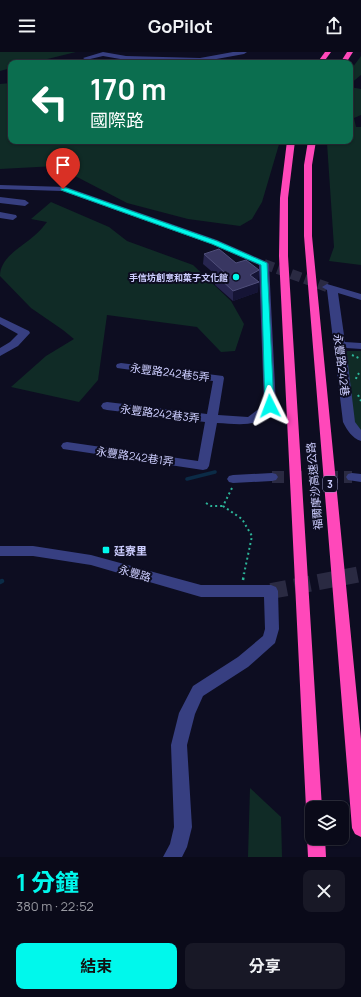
<!DOCTYPE html>
<html lang="zh-TW">
<meta charset="utf-8">
<style>
body{margin:0;font-family:Manrope,"Noto Sans TC",sans-serif;background:#181826;color:#f1f3f6;height:100vh;display:flex;flex-direction:column;font-size:15px;white-space:nowrap}
*{box-sizing:border-box;margin:0}
p{font-size:13px;color:#999aa2}
.icon{flex:none;width:22px;height:22px;fill:none;stroke:currentColor;stroke-width:2;stroke-linecap:round;stroke-linejoin:round}
.map{position:relative;height:805px;overflow:hidden}
.sheet{display:flex;flex-direction:column;background:#0a0a19;flex:1}
.sheet>*{flex:none}
.hud{position:absolute;left:8px;top:8px;width:345px;height:84px;border-radius:8px;box-shadow:0 1px 3px #0004,0 0 0 1px #2a2b38;background:#0b6e4f;color:#fff;overflow:hidden}
.tools{position:absolute;left:305px;top:749px;display:grid;gap:8px}
.tools a{display:grid;place-items:center;width:44px;height:44px;border-radius:8px;background:#0a0a19;box-shadow:0 1px 3px #0004,0 0 0 1px #2a2b38;font-size:20px}
.pin{position:absolute;display:grid;place-items:center;width:34px;height:34px;color:#fff;margin:-41px -17px;border-radius:50% 50% 50% 0;rotate:-45deg;box-shadow:0 0 4px #0007}
.pin .icon{rotate:45deg}
.me{position:absolute;width:44px;margin:-22px;rotate:357deg;stroke-linejoin:round;filter:drop-shadow(0 0 3px #0008)}
.turn{display:flex;align-items:center;gap:14px;height:84px;padding:0 16px;font-size:18px}
.turn .icon{width:52px;height:52px;stroke-width:2.5}
.turn b{display:block;font-size:28px;line-height:34px}
.round{display:grid;place-items:center;flex:none;width:42px;height:42px;border-radius:8px;background:#181826}
.overview{display:flex;align-items:center;justify-content:space-between;height:68px;padding:0 16px}
h1{font-size:24px;font-weight:700;line-height:30px;color:#00f8ec}
.cta{display:flex;gap:8px;margin-top:auto;padding:8px 16px}
.cta a{flex:1;height:46px;border-radius:8px;background:#00f8ec;color:#111;font-size:16px;font-weight:700;line-height:46px;text-align:center}
.cta a+a{background:#181826;color:#f1f3f6}
header{display:flex;justify-content:space-between;align-items:center;height:52px;padding:0 16px;background:#0a0a19;font-size:18px;font-weight:700}
.map>svg:first-child{display:block}
</style>
<header><svg class="icon" aria-label="menu" viewBox="0 0 24 24"><path d="M4 6h16M4 12h16M4 18h16"/></svg>GoPilot<svg class="icon" aria-label="share" viewBox="0 0 24 24"><path d="M12 15V3M7 8l5-5 5 5M5 13v7h14v-7"/></svg></header>
<div class="map">
<svg width="361" height="805" viewBox="0 0 361 805">
<rect width="100%" height="100%" fill="#0d0d21"/>
<!-- green -->
<g fill="#102b26">
<polygon points="0,0 76,0 31,11 11,11 11,16 0,19"/>
<polygon points="361,4 361,23 350,32 350,19"/>
<polygon points="11,31 11,89 280,89 262,150 252,167 240,174 188,167 127,151 56,114 0,117 0,32"/>
<polygon points="350,35 361,37 361,63 354,66 356,75 361,75 361,213 329,209 334,195 327,91 327,89 350,89"/>
<path d="M 51,150 L 109,175 L 127,189 L 193,213 L 231,249 L 244,272 L 235,299 L 221,300 L 197,275 L 107,263 L 98,328 L 79,350 L 11,335 L 46,304 L 74,287 L 63,278 L 31,256 L 0,224 C 0,205 22,195 34,184 C 39,180 43,175 47,170 L 31,167 Z"/>
<polygon points="343,299 361,299 361,380 352,372"/>
<polygon points="250,736 281,765 282,805 248,805"/>
</g>
<g fill="none" stroke-linecap="round" stroke-linejoin="round">
<!-- stream-far1 -->
<polyline stroke="#0b2b46" stroke-width="3.5" points="187,427 215,420"/>
<!-- stream -->
<polyline stroke="#0b2b46" stroke-width="4.5" points="0,530 2,529"/>
<!-- minor-tunnel-far2 -->
<polyline stroke="#2a2a42" stroke-width="10" stroke-dasharray="10 4.5" stroke-linecap="butt" points="264,212 327,235"/>
<!-- minor-tunnel-far1 -->
<polyline stroke="#2a2a42" stroke-width="12" stroke-dasharray="12 6" stroke-linecap="butt" points="272,425 352,425"/>
<!-- minor-tunnel -->
<polyline stroke="#2a2a42" stroke-width="16" stroke-dasharray="16 8" stroke-linecap="butt" points="271,539 361,522"/>
<!-- path-far1 -->
<g stroke="#2cb498" stroke-width="2" stroke-dasharray="2 3" stroke-linecap="butt">
<polyline points="352,303 361,307"/>
<polyline points="356,327 357,323 361,320"/>
<polyline points="358,343 361,349"/>
<polyline points="232,436 223,454 242,467 252,484 244,522"/>
<polyline points="206,451 211,454 223,454"/>
</g>
<!-- path -->
<polyline stroke="#2cb498" stroke-width="2.5" stroke-dasharray="2.5 4" stroke-linecap="butt" points="243,528 244,521"/>
<!-- minor -->
<g fill="#373f81" fill-rule="evenodd">
<polygon points="103,0 126,4 200,6 233,0 247,0 244,2 200,10 126,8 103,4 86,8 83,6"/>
<path d="M 0,133 L 66,135 L 217,188 L 267,210 L 269,212 L 276,354 C 261,377 240,372 217,371 L 209,414 L 207,417 L 203,418 L 63,397 L 61,394 L 63,391 L 67,390 L 198,409 L 205,370 L 107,358 L 103,357 L 101,354 L 103,351 L 107,350 L 207,362 L 213,329 L 117,316 L 116,314 L 117,312 L 121,311 L 223,324 L 224,326 L 218,363 L 248,365 L 264,353 L 259,213 L 211,192 L 62,139 L 0,137 Z"/>
<polygon points="0,145 25,148 29,151 25,154 0,151"/>
<polygon points="0,160 16,163 17,165 13,168 0,166"/>
<path d="M 327,232 L 361,242 L 361,248 L 338,241 L 345,290 L 361,291 L 361,297 L 346,296 L 355,370 L 361,378 L 361,389 C 352,386 347,378 343,370 L 327,238 L 322,235 Z"/>
<polygon points="0,265 29,279 30,281 18,294 0,304 0,296 10,290 18,282 0,272"/>
<polygon points="272,421 276,422 278,425 276,428 272,429 233,431 229,430 227,427 229,424 233,423"/>
<polygon points="352,421 361,422 361,430 348,428 346,425 348,422"/>
<polygon points="0,494 33,494 91,503 201,533 271,533 276,535 278,539 279,577 275,591 248,615 203,644 195,662 187,693 192,775 187,795 182,805 163,805 170,792 174,775 171,693 179,661 193,634 238,605 263,584 265,577 264,545 201,545 91,513 33,504 0,504"/>
</g>
<!-- highway -->
<g fill="#ff48ba" fill-rule="evenodd">
<polygon points="325,0 331,0 323,11 317,11"/>
<polygon points="347,0 353,0 346,11 340,11"/>
<polygon points="287,89 295,89 288,146 288,204 322,756 312,756 312,764 308,762 306,756 279,204 280,146"/>
<polygon points="308,89 316,89 312,113 312,184 361,687 361,785 355,782 352,776 304,184 304,113"/>
<polygon points="312,779 312,786 325,786 326,805 308,805 307,786 310,780"/>
</g>
</g>
<!-- wall -->
<polygon fill="#27254f" points="204,202 236,211 259,218 258,228 257,228 258,240 233,249 215,233 216,223 203,212"/>
<!-- shaded-wall -->
<g fill="#151435">
<polygon points="259,218 258,228 249,232 250,223"/>
<polygon points="259,230 258,240 233,249 233,239"/>
</g>
<!-- building -->
<polygon fill="#393762" stroke="#504f7b" points="219,197 236,211 246,208 259,218 250,223 259,230 233,239 216,223 224,220 204,202"/>
<!-- route -->
<polygon fill="#00f8ec" stroke="#00a199" points="61,136 66,136 217,189 267,211 274,354 273,356 267,356 265,354 261,213 212,192 61,138"/>
<!-- markers -->
<g fill="#00f8ec" stroke="#0d0d21" stroke-width="1.5">
<circle cx="236" cy="225" r="4"/>
<rect x="102" y="494" width="8" height="8" rx="2"/>
</g>
<g text-anchor="middle" dominant-baseline="central" stroke-width="4" stroke-linejoin="round" paint-order="stroke">
<!-- far-poi labels -->
<g font-size="9" font-weight="bold" fill="#cdceff" stroke="#0d0d21" text-anchor="end">
<text x="228" y="225">手信坊創意和菓子文化館</text>
</g>
<!-- shield labels -->
<rect fill="#0d0d21" stroke="#9394bc" stroke-width="1" x="323" y="424" width="14" height="16" rx="3"/>
<g font-size="10" font-weight="bold" fill="#cdceff">
<text x="330" y="432">3</text>
</g>
<!-- street labels -->
<g font-size="11" fill="#cdceff" stroke="#0d0d21">
<text transform="translate(342 313) rotate(83)">永豐路242巷</text>
<text transform="translate(170 320) rotate(7)">永豐路242巷5弄</text>
<text transform="translate(160 361) rotate(7)">永豐路242巷3弄</text>
<text transform="translate(135 404) rotate(8)">永豐路242巷1弄</text>
<text transform="translate(314 434) rotate(-95)">福爾摩沙高速公路</text>
<text transform="translate(135 521) rotate(16)">永豐路</text>
</g>
<!-- poi labels -->
<g font-size="11" font-weight="bold" fill="#cdceff" stroke="#0d0d21" text-anchor="start">
<text x="114" y="498">廷寮里</text>
</g>
</g>
</svg>
<div class="tools">
<a><svg class="icon" aria-label="layers" viewBox="0 0 24 24"><path d="M12 4l9 5-9 5-9-5zM3 14l9 5 9-5"/></svg></a>
</div>
<div class="pin" style="left:63px;top:137px;background:#d93025"><svg class="icon" aria-label="arrive" viewBox="0 0 24 24"><path d="M6 21V4h12l-3 4 3 4H6"/></svg></div>
<svg class="me" style="left:270px;top:354px" viewBox="-20 -20 40 40"><path d="M0-17L14 15 0 8-14 15z" fill="#00f8ec" stroke="#fff" stroke-width="4"/></svg>
<div class="hud">
<div class="turn"><svg class="icon" aria-label="left" viewBox="0 0 24 24"><path d="M17 20v-9H6M10 6l-5 5 5 5"/></svg><div><b>170 m</b>國際路</div></div>
</div>
</div>
<section class="sheet">
<div class="overview"><div><h1>1 分鐘</h1><p>380 m · 22:52</p></div><a class="round"><svg class="icon" aria-label="close" viewBox="0 0 24 24"><path d="M6 6l12 12M18 6L6 18"/></svg></a></div>
<div class="cta"><a>結束</a><a>分享</a></div>
</section>
